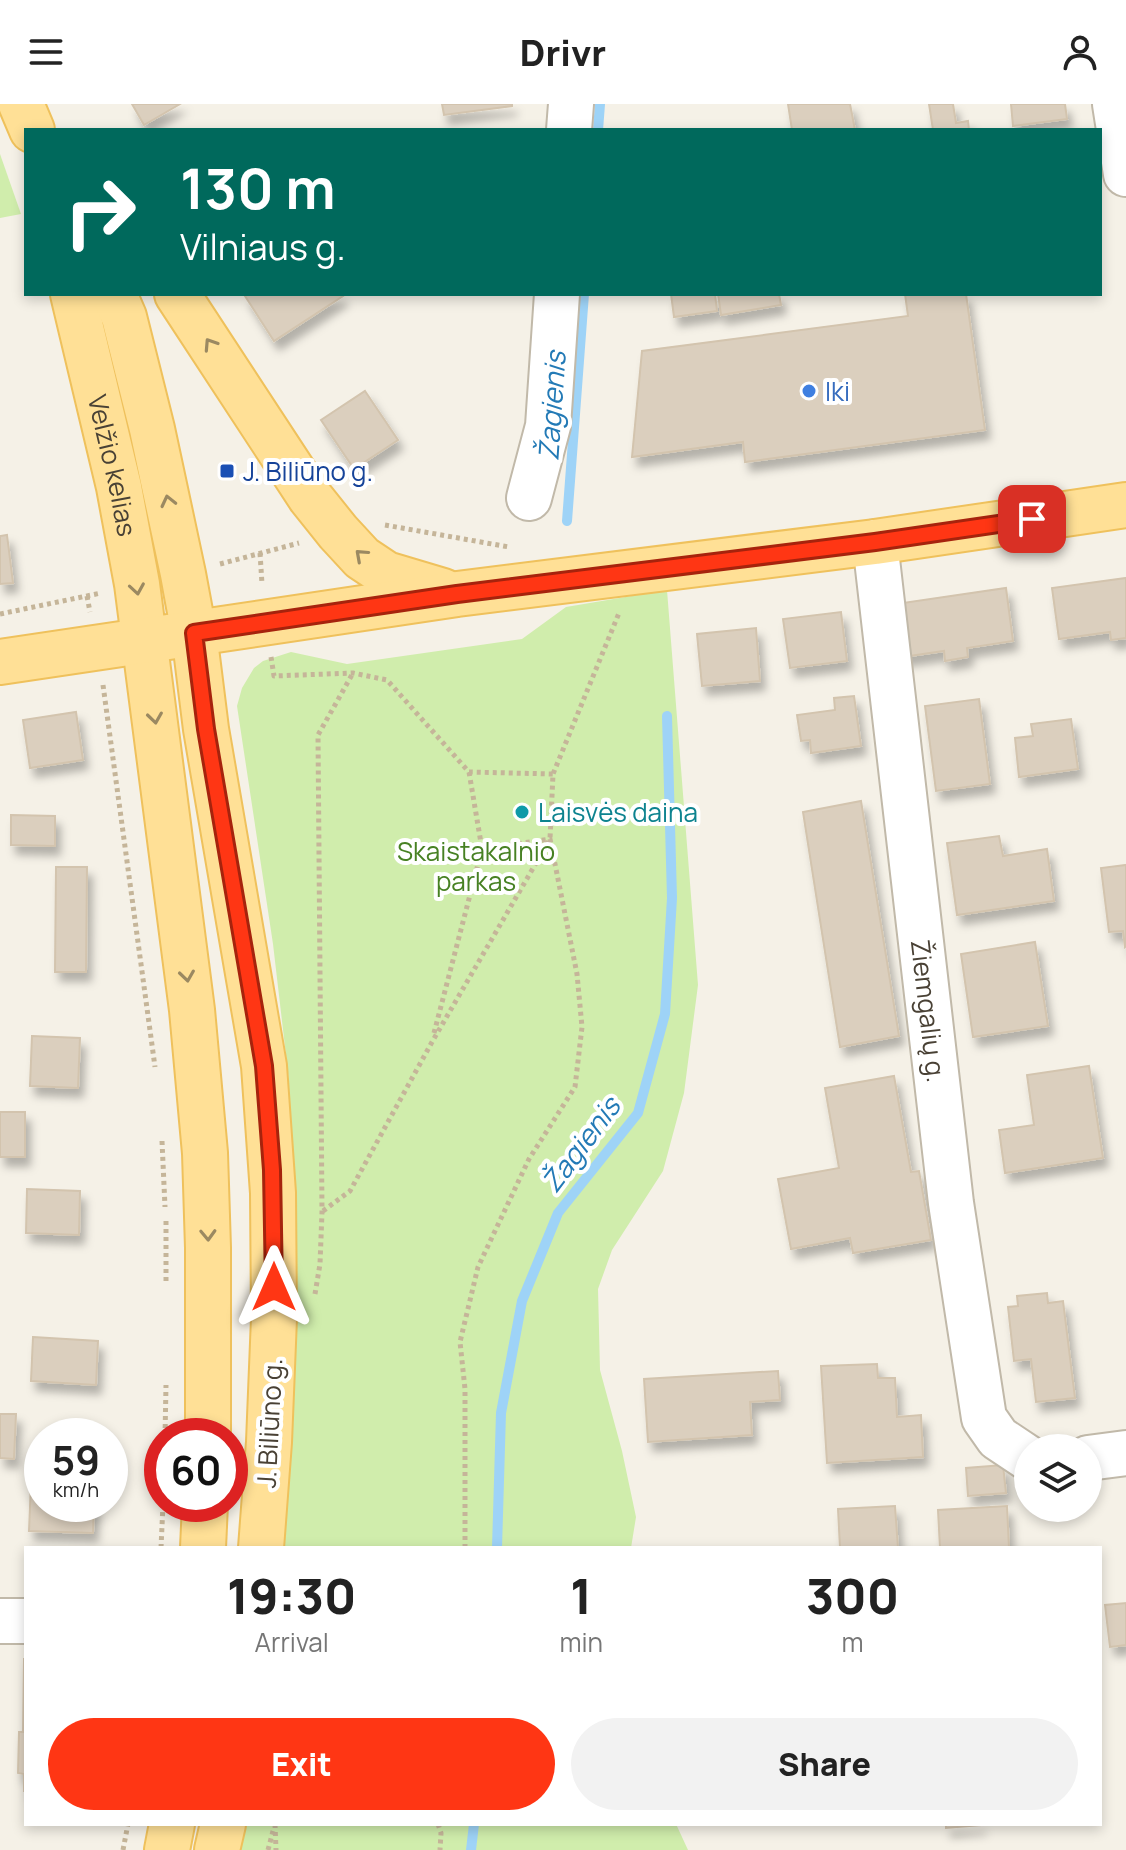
<!DOCTYPE html>
<meta charset="utf-8">
<style>
body{margin:0;font-family:Manrope,sans-serif;background:#f2f2f2;color:#222;height:100vh;display:flex;flex-direction:column;font-size:30px;white-space:nowrap}
*{box-sizing:border-box;margin:0}
p{font-size:26px;color:#767676}
.icon{flex:none;width:44px;height:44px;fill:none;stroke:currentColor;stroke-width:2;stroke-linecap:round;stroke-linejoin:round}
.map{position:relative;flex:1;overflow:hidden}
.drawer{position:absolute;left:24px;top:1442px;width:1078px;height:280px;display:flex;flex-direction:column;background:#fff;border-radius:0px;box-shadow:0 4px 12px #0003}
.drawer>*{flex:none}
.banner{position:absolute;left:24px;top:24px;width:1078px;height:168px;border-radius:0px;box-shadow:0 4px 12px #0003;background:#00695c;color:#fff;overflow:hidden}
.tools{position:absolute;left:1014px;top:1330px;display:grid;gap:16px}
.tools a{display:grid;place-items:center;width:88px;height:88px;border-radius:50%;background:#fff;box-shadow:0 4px 12px #0003;font-size:40px}
.speed{position:absolute;left:24px;top:1314px;display:flex;gap:16px;font-size:40px;font-weight:700;text-align:center}
.speed>*{display:grid;place-content:center;width:104px;height:104px;border-radius:50%;background:#fff;box-shadow:0 4px 12px #0003;line-height:1}
.speed small{font-size:20px;font-weight:400}
.speed .limit{border:12px solid #d22;background:#fff;color:#111}
.pin{position:absolute;display:grid;place-items:center;width:68px;height:68px;color:#fff;margin:-34px;border-radius:16px;box-shadow:0 4px 12px #0006}
.me{position:absolute;width:88px;margin:-44px;rotate:0deg;stroke-linejoin:round;filter:drop-shadow(0 0 6px #0008)}
.turn{display:flex;align-items:center;gap:28px;height:168px;padding:0 24px;font-size:36px}
.turn .icon{width:104px;height:104px;stroke-width:2.5}
.turn b{display:block;font-size:56px;line-height:68px}
.eta{display:flex;justify-content:space-evenly;align-items:center;height:136px;text-align:center}
.eta b{font-size:48px;font-weight:800;line-height:56px}
.action{display:flex;gap:16px;margin-top:auto;padding:16px 24px}
.action a{flex:1;height:92px;border-radius:48px;background:#ff3614;color:#fff;font-size:32px;font-weight:800;line-height:92px;text-align:center}
.action a+a{background:#f2f2f2;color:#222}
header{display:flex;justify-content:space-between;align-items:center;height:104px;padding:0 24px;background:#fff;font-size:36px;font-weight:800}
.map>svg:first-child{display:block}
</style>
<header><svg class="icon" aria-label="menu" viewBox="0 0 24 24"><path d="M4 6h16M4 12h16M4 18h16"/></svg>Drivr<svg class="icon" aria-label="person" viewBox="0 0 24 24"><circle cx="12" cy="8" r="4"/><path d="M4 21q1-7 8-7t8 7"/></svg></header>
<div class="map">
<svg width="1126" height="1746" viewBox="0 0 1126 1746">
<defs>
<filter id="shadow"><feDropShadow dx="5" dy="9" stdDeviation="4" flood-color="#0004"/></filter>
</defs>
<rect width="100%" height="100%" fill="#f5f1e7"/>
<!-- green -->
<g fill="#d0edac">
<polygon points="0,50 21,110 0,114"/>
<polygon points="667,486 698,881 684,989 663,1067 612,1146 598,1185 600,1266 622,1347 636,1413 631,1444 279,1444 291,1305 289,977 273,840 237,602 242,584 254,564 263,557 291,548 347,560 522,535 566,503"/>
<polygon points="240,1720 676,1720 688,1746 235,1746"/>
</g>
<g fill="none" stroke-linecap="round" stroke-linejoin="round">
<!-- stream -->
<g stroke="#9ed3f7" stroke-width="10">
<polyline points="598,26 600,0"/>
<polyline points="567,417 584,190"/>
<polyline points="497,1444 501,1309 522,1197 558,1109 638,1009 665,910 672,794 667,612"/>
<polyline points="471,1746 474,1720"/>
</g>
</g>
<!-- building -->
<g fill="#dbcfbe" stroke="#d3c4ae" stroke-width="2" filter="url(#shadow)">
<polygon points="132,0 180,0 144,21"/>
<polygon points="442,0 512,0 512,2 444,11"/>
<polygon points="788,0 850,0 855,26 792,26"/>
<polygon points="929,0 953,0 956,19 968,17 969,26 933,26"/>
<polygon points="1011,0 1065,0 1067,15 1013,22"/>
<polygon points="248,190 341,190 343,192 274,237 245,192"/>
<polygon points="671,190 715,190 717,207 674,213"/>
<polygon points="718,190 779,190 781,201 721,211"/>
<polygon points="905,190 966,190 985,326 745,358 743,338 632,353 642,247 908,212"/>
<polygon points="365,287 398,336 354,365 321,316"/>
<polygon points="7,431 13,479 0,480 0,432"/>
<polygon points="1126,474 1126,534 1111,536 1110,528 1059,535 1052,484"/>
<polygon points="1006,484 1013,537 967,544 968,553 945,557 944,547 896,554 889,501"/>
<polygon points="841,508 847,557 790,564 783,515"/>
<polygon points="756,524 760,577 702,582 697,530"/>
<polygon points="854,592 861,642 811,649 810,636 801,637 797,611 835,606 834,594"/>
<polygon points="979,595 990,680 936,687 925,602"/>
<polygon points="76,608 83,656 30,664 23,616"/>
<polygon points="1071,615 1078,665 1019,673 1015,634 1033,632 1031,620"/>
<polygon points="861,697 899,932 840,943 803,708"/>
<polygon points="11,711 55,712 55,742 11,741"/>
<polygon points="999,732 1003,752 1047,745 1054,797 957,811 947,739"/>
<polygon points="1126,761 1126,842 1125,843 1123,827 1109,828 1101,764"/>
<polygon points="56,763 87,763 86,868 55,868"/>
<polygon points="1035,838 1048,922 973,933 961,850"/>
<polygon points="32,932 80,934 78,984 30,982"/>
<polygon points="1089,962 1103,1054 1005,1069 999,1026 1034,1021 1027,971"/>
<polygon points="894,972 911,1068 919,1067 931,1136 853,1149 850,1134 791,1145 778,1075 839,1064 825,984"/>
<rect x="0" y="1008" width="25" height="45"/>
<polygon points="27,1085 80,1087 79,1131 26,1129"/>
<polygon points="1047,1189 1048,1199 1063,1197 1075,1294 1036,1298 1031,1255 1014,1257 1008,1203 1018,1202 1017,1192"/>
<polygon points="33,1233 98,1237 96,1281 31,1277"/>
<polygon points="877,1260 878,1274 895,1274 897,1313 921,1311 923,1353 827,1359 821,1262"/>
<polygon points="778,1267 780,1296 750,1298 752,1331 648,1338 644,1275"/>
<polygon points="0,1310 16,1310 14,1355 0,1354"/>
<polygon points="1003,1361 1006,1389 968,1392 966,1364"/>
<polygon points="31,1378 42,1379 42,1400 94,1400 93,1429 29,1427"/>
<polygon points="895,1402 898,1444 840,1444 838,1405"/>
<polygon points="1007,1402 1009,1444 940,1444 938,1406"/>
<polygon points="1126,1499 1126,1541 1110,1543 1105,1501"/>
<polygon points="24,1555 26,1555 26,1687 24,1687 24,1670 18,1669 19,1628 23,1628"/>
<polygon points="946,1720 981,1720 981,1721 946,1724"/>
</g>
<g fill="none" stroke-linecap="round" stroke-linejoin="round">
<!-- minor casing -->
<g stroke="#c1b9a9" stroke-width="48">
<g id="minor">
<polyline points="1115,0 1126,70"/>
<polyline points="569,26 571,0"/>
<polyline points="529,394 548,322 557,190"/>
<path id="s1" d="M 875,438 L 951,1099 L 984,1314 L 998,1334 L 1028,1354"/>
<polyline points="1088,1354 1126,1349"/>
<polyline points="0,1517 26,1517"/>
</g>
</g>
<!-- major casing -->
<g stroke="#efc15c" stroke-width="48">
<g id="major">
<polyline points="21,0 32,26"/>
<path id="s2" d="M 73,190 L 119,383 L 137,480 L 192,906 L 205,1049 L 208,1144 L 208,1332"/>
<polyline points="114,190 124,213 152,325 183,470 194,529 206,625 264,962 273,1089 274,1214 269,1338 261,1444"/>
<polyline points="177,190 310,393 338,428 362,454 386,470 443,487"/>
<polyline points="0,558 457,490 875,438 1126,401"/>
<polyline points="203,1444 205,1400"/>
<polyline points="167,1746 172,1720"/>
<polyline points="217,1746 223,1720"/>
</g>
</g>
<!-- path -->
<g stroke="#c5b599" stroke-width="5" stroke-dasharray="4 4" stroke-linecap="butt">
<polyline points="385,421 509,443"/>
<polyline points="260,449 262,480"/>
<polyline points="220,460 299,439"/>
<polyline points="87,492 90,508"/>
<polyline points="0,510 101,489"/>
<polyline points="271,553 274,572 353,569 387,576 469,668 553,670"/>
<polyline points="103,581 155,963"/>
<polyline points="434,929 482,745 469,668"/>
<polyline points="162,1037 165,1103"/>
<polyline points="323,1107 350,1087 432,938 550,735 553,670 619,509"/>
<polyline points="166,1117 166,1179"/>
<polyline points="315,1190 320,1160 322,1108 318,631 353,569"/>
<polyline points="165,1332 166,1281"/>
<polyline points="161,1444 163,1400"/>
<polyline points="465,1444 465,1285 460,1238 478,1163 529,1055 575,983 582,923 577,870 550,735 482,745"/>
<polyline points="275,1720 276,1746"/>
<polyline points="438,1720 441,1729 440,1746"/>
<polyline points="123,1746 128,1720"/>
<polyline points="268,1746 273,1727"/>
</g>
<!-- minor -->
<use href="#minor" stroke="#fff" stroke-width="44"/>
<!-- major -->
<use href="#major" stroke="#ffe096" stroke-width="44"/>
</g>
<!-- one-way arrows -->
<defs><path id="oneway-chevron" d="M-2-3.5L2.5 0L-2 3.5" fill="none" stroke-width="1.6" stroke-linecap="round" stroke-linejoin="round" transform="scale(2)"/></defs>
<g stroke="#9b8961">
<use href="#oneway-chevron" transform="translate(210 240) rotate(-123)"/>
<use href="#oneway-chevron" transform="translate(168 397) rotate(-103)"/>
<use href="#oneway-chevron" transform="translate(361 451) rotate(-138)"/>
<use href="#oneway-chevron" transform="translate(137 485) rotate(81)"/>
<use href="#oneway-chevron" transform="translate(155 614) rotate(82)"/>
<use href="#oneway-chevron" transform="translate(187 872) rotate(82)"/>
<use href="#oneway-chevron" transform="translate(208 1131) rotate(88)"/>
</g>
<g fill="none" stroke-linecap="round" stroke-linejoin="round">
<!-- route casing -->
<g stroke="#a6230d" stroke-width="20">
<polyline id="route" points="274,1183 272,1066 264,962 206,625 194,529 457,490 875,438 1032,415"/>
</g>
<!-- route -->
<use href="#route" stroke="#ff3614" stroke-width="14"/>
</g>
<!-- markers -->
<circle fill="#3f7fe0" stroke="#fff" stroke-width="3" cx="809" cy="287" r="8"/>
<rect fill="#1a4fb4" stroke="#fff" stroke-width="3" x="219" y="359" width="16" height="16" rx="4"/>
<circle fill="#0f9aa8" stroke="#fff" stroke-width="3" cx="522" cy="708" r="8"/>
<g text-anchor="middle" dominant-baseline="central" stroke-width="8" stroke-linejoin="round" paint-order="stroke">
<!-- shop labels -->
<g font-size="26" fill="#366cbe" stroke="#fff" text-anchor="start">
<text x="825" y="287">Iki</text>
</g>
<!-- street labels -->
<g font-size="26" fill="#494135" stroke="#fff">
<text stroke="none"><textPath href="#s2" startOffset="176">Velžio kelias</textPath></text>
<text stroke="none"><textPath href="#s1" startOffset="472">Žiemgalių g.</textPath></text>
<text transform="translate(269 1319) rotate(-87)">J. Biliūno g.</text>
</g>
<!-- transit labels -->
<g font-size="26" fill="#164399" stroke="#fff" text-anchor="start">
<text x="243" y="367">J. Biliūno g.</text>
</g>
<!-- culture labels -->
<g font-size="26" fill="#0d838f" stroke="#fff" text-anchor="start">
<text x="538" y="708">Laisvės daina</text>
</g>
<!-- park labels -->
<g font-size="26" fill="#478123" stroke="#fff">
<text x="476" y="747">Skaistakalnio<tspan x="476" dy="30">parkas</tspan></text>
</g>
<!-- water labels -->
<g font-size="28" font-style="italic" fill="#237ab6" stroke="#fff">
<text transform="translate(551 302) rotate(-86)">Žagienis</text>
<text transform="translate(580 1040) rotate(-53)">Žagienis</text>
</g>
</g>
</svg>
<div class="tools">
<a><svg class="icon" aria-label="layers" viewBox="0 0 24 24"><path d="M12 4l9 5-9 5-9-5zM3 14l9 5 9-5"/></svg></a>
</div>
<div class="speed"><div>59<small>km/h</small></div><div class="limit">60</div></div>
<div class="pin" style="left:1032px;top:415px;background:#d93025"><svg class="icon" aria-label="arrive" viewBox="0 0 24 24"><path d="M6 21V4h12l-3 4 3 4H6"/></svg></div>
<svg class="me" style="left:274px;top:1183px" viewBox="-20 -20 40 40"><path d="M0-17L14 15 0 8-14 15z" fill="#ff3614" stroke="#fff" stroke-width="4"/></svg>
<div class="banner">
<div class="turn"><svg class="icon" aria-label="right" viewBox="0 0 24 24"><path d="M7 20v-9h11M14 6l5 5-5 5"/></svg><div><b>130 m</b>Vilniaus g.</div></div>
</div>
<section class="drawer">
<div class="eta">
<div><b>19:30</b><p>Arrival</p></div>
<div><b>1</b><p>min</p></div>
<div><b>300</b><p>m</p></div>
</div>
<div class="action"><a>Exit</a><a>Share</a></div>
</section>
</div>
